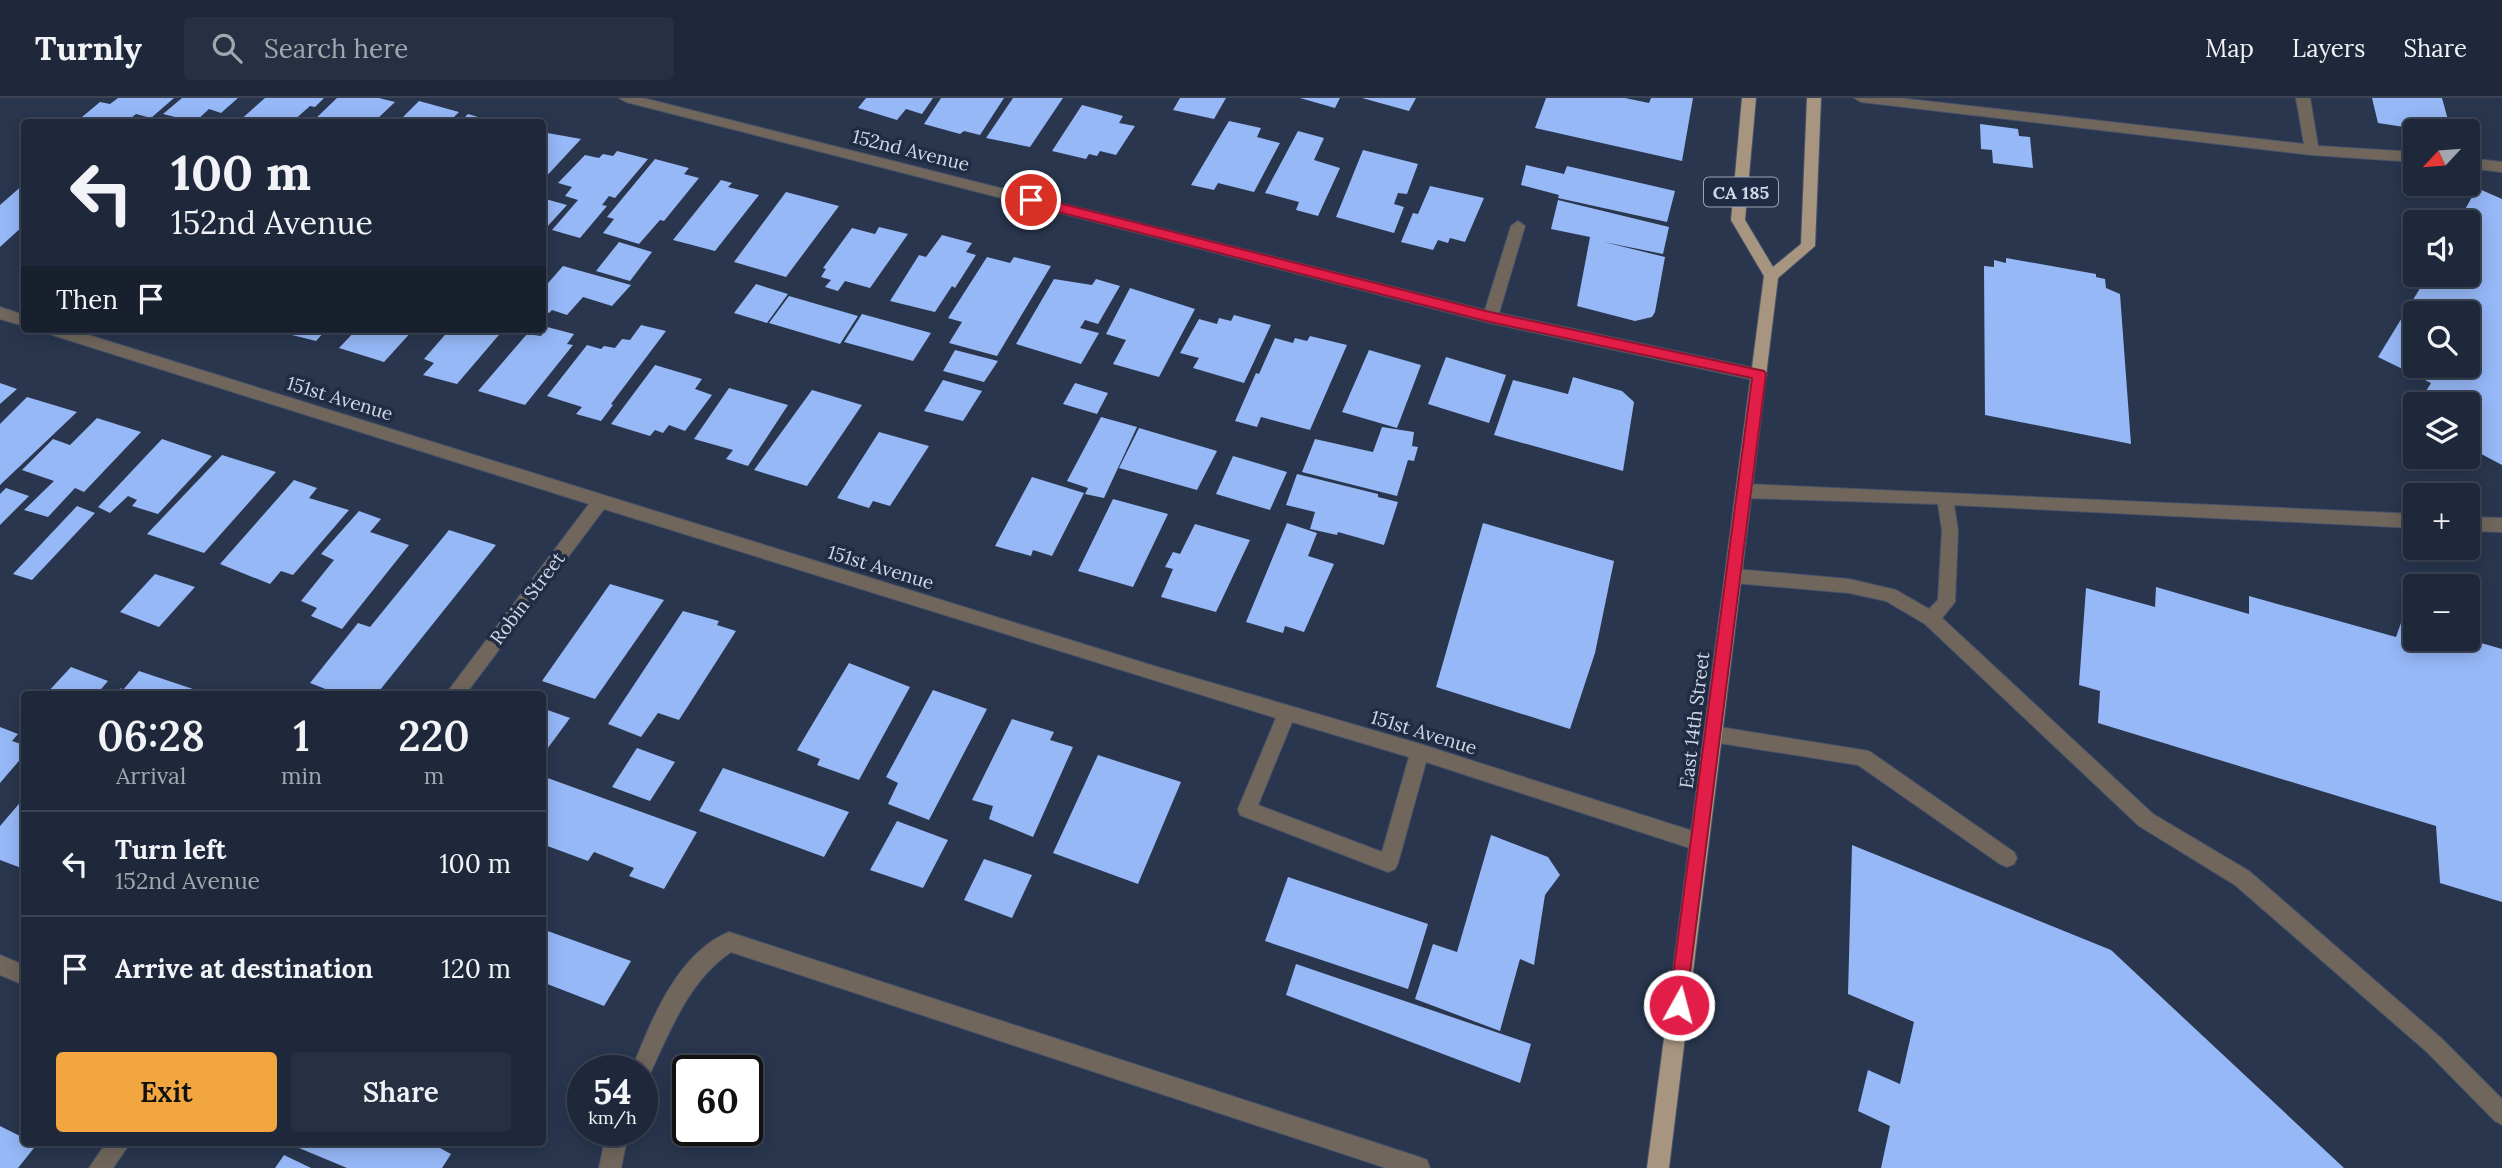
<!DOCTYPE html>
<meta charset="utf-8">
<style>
body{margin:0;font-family:Lora,serif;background:#273042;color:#f1f3f6;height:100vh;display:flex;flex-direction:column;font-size:26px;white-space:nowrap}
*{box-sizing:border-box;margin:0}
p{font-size:23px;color:#a1a6af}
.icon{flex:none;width:38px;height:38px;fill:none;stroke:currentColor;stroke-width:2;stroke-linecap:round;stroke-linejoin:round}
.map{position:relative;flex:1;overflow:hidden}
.drawer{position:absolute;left:21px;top:593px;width:525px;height:455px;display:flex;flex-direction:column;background:#1f283a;border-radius:7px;box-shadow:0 4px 18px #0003,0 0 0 2px #3c4454}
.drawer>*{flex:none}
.banner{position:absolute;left:21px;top:21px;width:525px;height:214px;border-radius:7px;box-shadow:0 4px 18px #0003,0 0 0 2px #3c4454;background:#1f283a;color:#f1f3f6;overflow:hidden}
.needle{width:46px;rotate:244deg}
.controls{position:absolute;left:2403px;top:21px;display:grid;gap:14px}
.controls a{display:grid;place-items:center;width:77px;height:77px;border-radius:7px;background:#1f283a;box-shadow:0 4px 18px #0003,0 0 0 2px #3c4454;font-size:35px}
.speed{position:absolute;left:567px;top:957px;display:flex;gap:14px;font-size:35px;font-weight:700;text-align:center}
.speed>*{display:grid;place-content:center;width:91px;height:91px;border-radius:50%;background:#1f283a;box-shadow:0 4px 18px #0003,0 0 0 2px #3c4454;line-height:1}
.speed small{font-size:18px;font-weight:400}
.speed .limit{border:4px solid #111;border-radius:10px;background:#fff;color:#111}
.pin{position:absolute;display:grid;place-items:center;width:60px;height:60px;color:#fff;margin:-30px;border:4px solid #fff;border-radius:50%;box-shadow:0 2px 7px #0007}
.me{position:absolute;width:77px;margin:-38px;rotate:7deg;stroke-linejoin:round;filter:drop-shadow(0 0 5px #0008)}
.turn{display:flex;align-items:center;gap:24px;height:147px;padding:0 35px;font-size:32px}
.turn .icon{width:91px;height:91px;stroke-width:2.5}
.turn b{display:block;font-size:49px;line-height:60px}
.then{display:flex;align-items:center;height:66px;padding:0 35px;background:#0003;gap:14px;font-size:26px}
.eta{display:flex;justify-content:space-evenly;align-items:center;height:119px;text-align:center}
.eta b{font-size:42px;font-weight:600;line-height:49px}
.cta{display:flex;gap:14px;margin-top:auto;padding:14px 35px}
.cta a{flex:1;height:80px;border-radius:7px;background:#f1a640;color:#111;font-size:28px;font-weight:600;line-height:80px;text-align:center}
.cta a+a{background:#273042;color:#f1f3f6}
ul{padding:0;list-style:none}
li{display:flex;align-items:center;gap:21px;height:105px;padding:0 35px;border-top:2px solid #3c4454}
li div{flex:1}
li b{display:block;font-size:26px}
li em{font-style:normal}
header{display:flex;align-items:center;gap:42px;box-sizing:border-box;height:98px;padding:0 35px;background:#1f283a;border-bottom:2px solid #3c4454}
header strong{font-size:33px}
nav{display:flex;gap:38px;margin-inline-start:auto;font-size:24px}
.search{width:490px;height:63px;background:#273042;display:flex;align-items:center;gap:18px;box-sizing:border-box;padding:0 24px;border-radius:7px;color:#a1a6af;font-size:26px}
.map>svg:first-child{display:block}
</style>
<header>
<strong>Turnly</strong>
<div class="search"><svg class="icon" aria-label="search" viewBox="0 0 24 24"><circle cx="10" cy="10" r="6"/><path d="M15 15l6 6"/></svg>Search here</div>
<nav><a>Map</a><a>Layers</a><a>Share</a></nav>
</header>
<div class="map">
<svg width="2502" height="1070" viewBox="0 0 2502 1070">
<rect width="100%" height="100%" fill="#29364e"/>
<!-- building -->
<g fill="#96b8f7" fill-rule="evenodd">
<polygon points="118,0 174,0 151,20 136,16 126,24 76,24 100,4 110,6"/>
<polygon points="182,0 238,0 221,15 209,11 195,24 163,16"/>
<polygon points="265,0 324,0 315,9 310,8 292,24 238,24"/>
<polygon points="337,0 379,0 395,4 374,24 312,24"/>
<polygon points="866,0 933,0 922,16 906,11 897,22 858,10"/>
<polygon points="941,0 1004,0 980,37 964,33 960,36 924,26"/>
<polygon points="1013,0 1063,0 1030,49 986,40"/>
<polygon points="1180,0 1226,0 1214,21 1173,12"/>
<polygon points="1300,0 1340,0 1335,10"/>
<polygon points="1362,0 1416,0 1409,13"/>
<polygon points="1546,0 1625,0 1649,5 1651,0 1693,0 1682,63 1535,30"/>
<polygon points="2372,0 2442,0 2451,33 2430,33 2378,25"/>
<polygon points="419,3 459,14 449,24 398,24"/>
<polygon points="1082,7 1123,18 1119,25 1135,28 1116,57 1100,53 1097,58 1089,56 1086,61 1052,53"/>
<polygon points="468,16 495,24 460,24"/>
<polygon points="1229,23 1261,30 1257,39 1280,45 1254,94 1218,85 1214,92 1191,87"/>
<polygon points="1980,26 2018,31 2019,38 2030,39 2033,70 1993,65 1992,52 1981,51"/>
<polygon points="1298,33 1324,40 1314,62 1340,70 1318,118 1296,112 1299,104 1265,95"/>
<polygon points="542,34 581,41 542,83"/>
<polygon points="1363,52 1418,66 1407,96 1398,95 1394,106 1404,109 1394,135 1336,119"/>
<polygon points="617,53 648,61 615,100 609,98 602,107 607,108 580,140 552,132 578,102 565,98 572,89 558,85 585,57 599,60 603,56 613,58"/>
<polygon points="655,61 689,70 684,76 699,80 664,123 660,122 639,146 603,135 614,121 607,119"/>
<polygon points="1526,67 1564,76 1567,68 1675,93 1667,124 1558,100 1559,97 1521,87"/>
<polygon points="721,82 732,85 728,89 759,97 715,153 673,142"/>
<polygon points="24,86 24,127 0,149 0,107"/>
<polygon points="1430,88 1484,100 1465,144 1450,140 1448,145 1438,142 1433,152 1401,144 1413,115 1418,116"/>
<path d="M 2477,90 L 2502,101 L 2502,367 L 2468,349 L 2468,306 L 2418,306 L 2431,285 L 2378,259 L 2422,187 L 2403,178 L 2415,158 L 2415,177 L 2468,177 L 2468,124 L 2436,124 L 2443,113 L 2464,122 L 2467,117 L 2463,115 ZM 2415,215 L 2468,215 L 2468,268 L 2415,268 Z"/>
<polygon points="786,94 839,108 786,179 734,164"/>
<polygon points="542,100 567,107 546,130 542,129"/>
<polygon points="1558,102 1669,129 1663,156 1604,144 1665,159 1655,214 1652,219 1635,223 1577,208 1590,139 1551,131"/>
<polygon points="879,129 908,136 870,190 845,183 838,193 825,189 831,182 821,179 826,171 823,170 852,130 875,136"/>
<polygon points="942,137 972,145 966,154 976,157 955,190 952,188 935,214 890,203 919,157 926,159"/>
<polygon points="619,144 652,154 630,183 596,173"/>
<polygon points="987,159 1010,165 1014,159 1051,168 997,258 949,245 962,224 948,220"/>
<polygon points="2006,160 2096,176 2096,179 2105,181 2106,190 2120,196 2131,346 1985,317 1984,168 1994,169 1994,162 2006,165"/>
<polygon points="563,168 631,187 612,208 583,199 567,217 552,212 549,215 542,213 542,192"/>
<polygon points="1054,181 1092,187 1096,181 1120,188 1098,226 1085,222 1080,230 1099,235 1081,266 1016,246"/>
<polygon points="756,186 788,196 767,225 734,215"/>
<polygon points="1130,190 1195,211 1159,279 1113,266 1126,242 1106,236"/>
<polygon points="789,198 858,218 840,246 769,225"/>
<polygon points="862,216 931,235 913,263 844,244"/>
<polygon points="1234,217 1271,227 1244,285 1193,270 1199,260 1180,255 1199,221 1217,226 1219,220 1231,223"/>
<polygon points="641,227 666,233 611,306 613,307 601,323 576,316 582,309 547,298 587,247 601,251 604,248 615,250 622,241 630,242"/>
<polygon points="547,229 574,236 567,246 573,247 525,307 478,293 527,236 541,238"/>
<polygon points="268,231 327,231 316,243"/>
<polygon points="357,231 414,231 384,264 339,250"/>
<polygon points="450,231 504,231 457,286 423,277 434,265 424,261"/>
<polygon points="1310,238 1347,247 1310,332 1261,319 1257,329 1235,323 1256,275 1259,276 1275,240 1293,245 1295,240 1307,243"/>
<polygon points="955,252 998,263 984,284 943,273"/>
<polygon points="1369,252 1421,267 1397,330 1342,314"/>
<polygon points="1446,259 1506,277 1489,325 1428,306"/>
<polygon points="655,267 702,281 695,291 712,297 685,333 669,327 663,335 655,332 650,338 611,326"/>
<polygon points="1573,279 1622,293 1634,304 1623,373 1494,337 1513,282 1568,296"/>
<polygon points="943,282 982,293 963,323 924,313"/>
<polygon points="0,285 17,291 0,306"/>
<polygon points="1075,285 1108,295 1097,316 1063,306"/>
<polygon points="729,290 788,307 748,368 726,361 733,352 694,341"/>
<polygon points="812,292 862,307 807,388 754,372"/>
<polygon points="27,299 77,314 0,387 0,326"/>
<polygon points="1101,319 1137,329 1104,400 1085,396 1088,390 1067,383"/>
<polygon points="97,320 141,334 84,394 75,390 48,419 24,412 54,383 22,372 53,341 70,347"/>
<polygon points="1382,329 1414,334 1412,348 1418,349 1414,363 1408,362 1397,398 1302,374 1315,341 1373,354"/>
<polygon points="1139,330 1217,353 1197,392 1119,370"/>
<polygon points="879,334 929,348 890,408 873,403 869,410 837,400"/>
<polygon points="162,341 212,358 158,416 132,408 137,402 128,398 110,415 98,409"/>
<polygon points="222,357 276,374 204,455 147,436"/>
<polygon points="1233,358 1287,374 1270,412 1216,396"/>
<polygon points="1297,376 1378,396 1378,399 1398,404 1384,447 1338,434 1337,437 1310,431 1315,414 1286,407"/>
<polygon points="1032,379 1084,395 1052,458 1033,452 1031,458 995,448"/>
<polygon points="294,382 317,390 309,400 349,412 293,477 281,473 270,486 220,466"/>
<polygon points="6,390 29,398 0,427 0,396"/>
<polygon points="1113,401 1168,416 1133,489 1078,473"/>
<polygon points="77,408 95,415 32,482 13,476"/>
<polygon points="359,413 381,421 370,434 409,447 342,531 311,518 317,510 301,503 334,462 321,456"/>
<polygon points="1287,425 1317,435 1308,458 1334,466 1304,534 1285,528 1283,535 1246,524"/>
<polygon points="1483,425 1614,463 1595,555 1570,631 1436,589"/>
<polygon points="1195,426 1250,442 1216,514 1161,499 1173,471 1165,469 1173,454 1180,456"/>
<polygon points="449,432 496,447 376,597 341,597 310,585 358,525 370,529"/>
<polygon points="155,476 195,489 159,529 120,514"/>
<polygon points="610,486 664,502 595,601 542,583"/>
<polygon points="2156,489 2249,516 2249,498 2396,539 2402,522 2415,526 2415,541 2467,541 2502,551 2502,804 2440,785 2436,728 2098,625 2100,593 2079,587 2086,490 2155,509"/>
<polygon points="683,513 719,523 717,527 736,533 679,622 658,615 641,639 608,626"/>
<polygon points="849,565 910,589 859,682 817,667 820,661 797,652"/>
<polygon points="71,569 108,583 96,597 45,597"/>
<polygon points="139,573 193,591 188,597 115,597 121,590 123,592"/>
<polygon points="933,592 987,611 929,722 888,706 898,685 886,679"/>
<polygon points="542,610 570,620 542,658"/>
<polygon points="1012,621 1054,634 1050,642 1073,649 1033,739 989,721 993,708 972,702"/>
<polygon points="0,629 18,636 12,643 24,647 24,657 0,685"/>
<polygon points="637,650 675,664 650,703 612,689"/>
<polygon points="1098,657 1181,684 1138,786 1053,755"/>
<polygon points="723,670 849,714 824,759 699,713"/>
<polygon points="542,678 697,734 664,791 629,778 634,770 594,754 588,763 542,746"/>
<polygon points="24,700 24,771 0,762 0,728"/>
<polygon points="897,723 948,742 923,790 870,772"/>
<polygon points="1491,737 1548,759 1560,777 1545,797 1534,867 1520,861 1500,933 1415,901 1433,846 1457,854"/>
<polygon points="1852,747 2111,852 2344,1070 1881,1070 1890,1028 1858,1013 1868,972 1900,986 1914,924 1848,896"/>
<polygon points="984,761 1032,777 1012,820 964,802"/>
<polygon points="1288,779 1428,826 1408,891 1265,843"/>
<polygon points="542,831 631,863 604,908 542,884"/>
<polygon points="1296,866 1531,946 1520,985 1286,897"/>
<polygon points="0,1028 24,1040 24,1045 38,1045 18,1070 0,1070"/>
<polygon points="287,1045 445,1045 440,1050 451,1056 442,1070 347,1070"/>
<polygon points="284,1057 311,1070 275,1070"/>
</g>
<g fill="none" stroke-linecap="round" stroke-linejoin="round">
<!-- minor casing -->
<g stroke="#47536a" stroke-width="2">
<g id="minor">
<polygon points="619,0 643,0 1485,212 1511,128 1518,123 1525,128 1499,215 1759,271 1767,277 1759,283 1490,225 626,4"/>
<polygon points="1854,0 1899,0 2304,46 2296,0 2310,0 2318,48 2415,54 2415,64 2312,57 1861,4"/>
<polygon points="2468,60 2502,64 2502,74 2468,70"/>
<polygon points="0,209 24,217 24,228 0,221"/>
<path d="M 43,231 L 69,231 L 1154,568 L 1420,646 L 1699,735 L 1706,738 L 1709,744 L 1706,750 L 1699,753 L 1426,664 L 1398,765 L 1395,771 L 1388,774 L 1240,717 L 1238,711 L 1276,620 L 604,411 L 465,597 L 445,597 L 589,406 L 46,235 ZM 1292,624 L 1409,659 L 1382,754 L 1258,707 Z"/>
<polygon points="1744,386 2415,416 2415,430 1954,407 1958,432 1955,504 1942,520 2153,716 2249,773 2441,940 2502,1001 2502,1027 2495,1023 2427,954 2235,787 2139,728 1925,526 1886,503 1849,495 1734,485 1728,483 1725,478 1728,473 1734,471 1849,481 1896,492 1929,511 1938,502 1942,432 1938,406 1744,400 1738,398 1736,393 1738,388"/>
<polygon points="2468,419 2502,420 2502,434 2468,433"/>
<polygon points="1713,628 1869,653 2014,754 2017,760 2014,766 2007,769 2000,766 1858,667 1713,644 1707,642 1704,636 1707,630"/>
<path d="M 729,834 L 1419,1059 L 1427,1062 L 1430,1070 L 1386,1070 L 731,854 C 688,883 669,935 648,980 L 642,983 L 642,973 L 631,973 C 651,924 676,856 729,834 Z"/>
<polygon points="0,857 24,867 24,887 0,877"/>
<polygon points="607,1032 629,1032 621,1070 599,1070"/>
<polygon points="106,1045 130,1045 113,1070 89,1070"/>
</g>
</g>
<!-- major casing -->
<g stroke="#47536a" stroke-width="2">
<polygon id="major" points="1742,0 1756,0 1745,122 1773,169 1801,146 1807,0 1821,0 1815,148 1778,180 1669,1070 1647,1070 1764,178 1731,122"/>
</g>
<!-- minor -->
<use href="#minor" fill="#70665c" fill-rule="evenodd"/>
<!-- major -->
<use href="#major" fill="#a8957f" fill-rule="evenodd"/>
</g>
<!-- route -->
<polygon fill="#e11d48" stroke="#92132f" stroke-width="2" points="1031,98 1490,214 1764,273 1766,276 1685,914 1679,916 1672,914 1669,907 1752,280 1490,224 1027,106 1027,99"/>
<g text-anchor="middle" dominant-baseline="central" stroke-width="7" stroke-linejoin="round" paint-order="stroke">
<!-- shield labels -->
<rect fill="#202c43" stroke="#9ba4b6" stroke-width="2" x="1704" y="79.5" width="74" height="29" rx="5"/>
<g font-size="18" font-weight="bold" fill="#d0d8e7">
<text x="1741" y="94">CA 185</text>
</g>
<!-- street labels -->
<g font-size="19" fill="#d0d8e7" stroke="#202c43">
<text transform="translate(911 52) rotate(14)">152nd Avenue</text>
<text transform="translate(340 300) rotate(17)">151st Avenue</text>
<text transform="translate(881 469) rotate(17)">151st Avenue</text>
<text transform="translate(527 500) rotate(-53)">Robin Street</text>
<text transform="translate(1694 622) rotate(-83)">East 14th Street</text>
<text transform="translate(1424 634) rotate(17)">151st Avenue</text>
</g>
</g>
</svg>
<div class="controls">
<a><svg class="needle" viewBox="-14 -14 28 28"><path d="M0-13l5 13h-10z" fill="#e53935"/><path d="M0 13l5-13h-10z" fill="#a1a6af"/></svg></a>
<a><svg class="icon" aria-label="sound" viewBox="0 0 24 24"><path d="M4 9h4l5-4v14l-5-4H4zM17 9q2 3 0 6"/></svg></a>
<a><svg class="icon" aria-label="search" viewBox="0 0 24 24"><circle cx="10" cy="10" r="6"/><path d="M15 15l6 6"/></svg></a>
<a><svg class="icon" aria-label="layers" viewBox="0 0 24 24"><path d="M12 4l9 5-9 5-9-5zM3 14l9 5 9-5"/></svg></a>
<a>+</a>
<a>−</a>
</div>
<div class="speed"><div>54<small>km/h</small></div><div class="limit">60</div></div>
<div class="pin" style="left:1031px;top:102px;background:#d93025"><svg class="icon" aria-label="arrive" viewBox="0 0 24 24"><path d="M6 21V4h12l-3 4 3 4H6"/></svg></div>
<svg class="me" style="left:1679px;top:907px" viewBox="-20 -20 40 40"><circle r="17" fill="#e11d48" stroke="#fff" stroke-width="3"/><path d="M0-11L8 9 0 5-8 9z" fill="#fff"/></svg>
<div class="banner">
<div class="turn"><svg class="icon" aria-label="left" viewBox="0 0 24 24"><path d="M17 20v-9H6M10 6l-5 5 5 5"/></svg><div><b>100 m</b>152nd Avenue</div></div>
<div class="then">Then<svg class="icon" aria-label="arrive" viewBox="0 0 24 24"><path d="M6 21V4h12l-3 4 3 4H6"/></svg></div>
</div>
<section class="drawer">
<div class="eta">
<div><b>06:28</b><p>Arrival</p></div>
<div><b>1</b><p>min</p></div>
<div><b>220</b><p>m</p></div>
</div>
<ul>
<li><svg class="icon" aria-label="left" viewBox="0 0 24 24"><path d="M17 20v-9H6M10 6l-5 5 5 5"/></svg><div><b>Turn left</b><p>152nd Avenue</p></div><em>100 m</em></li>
<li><svg class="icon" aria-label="arrive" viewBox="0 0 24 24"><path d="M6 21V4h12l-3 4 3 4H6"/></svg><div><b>Arrive at destination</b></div><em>120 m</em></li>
</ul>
<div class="cta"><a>Exit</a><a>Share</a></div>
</section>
</div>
